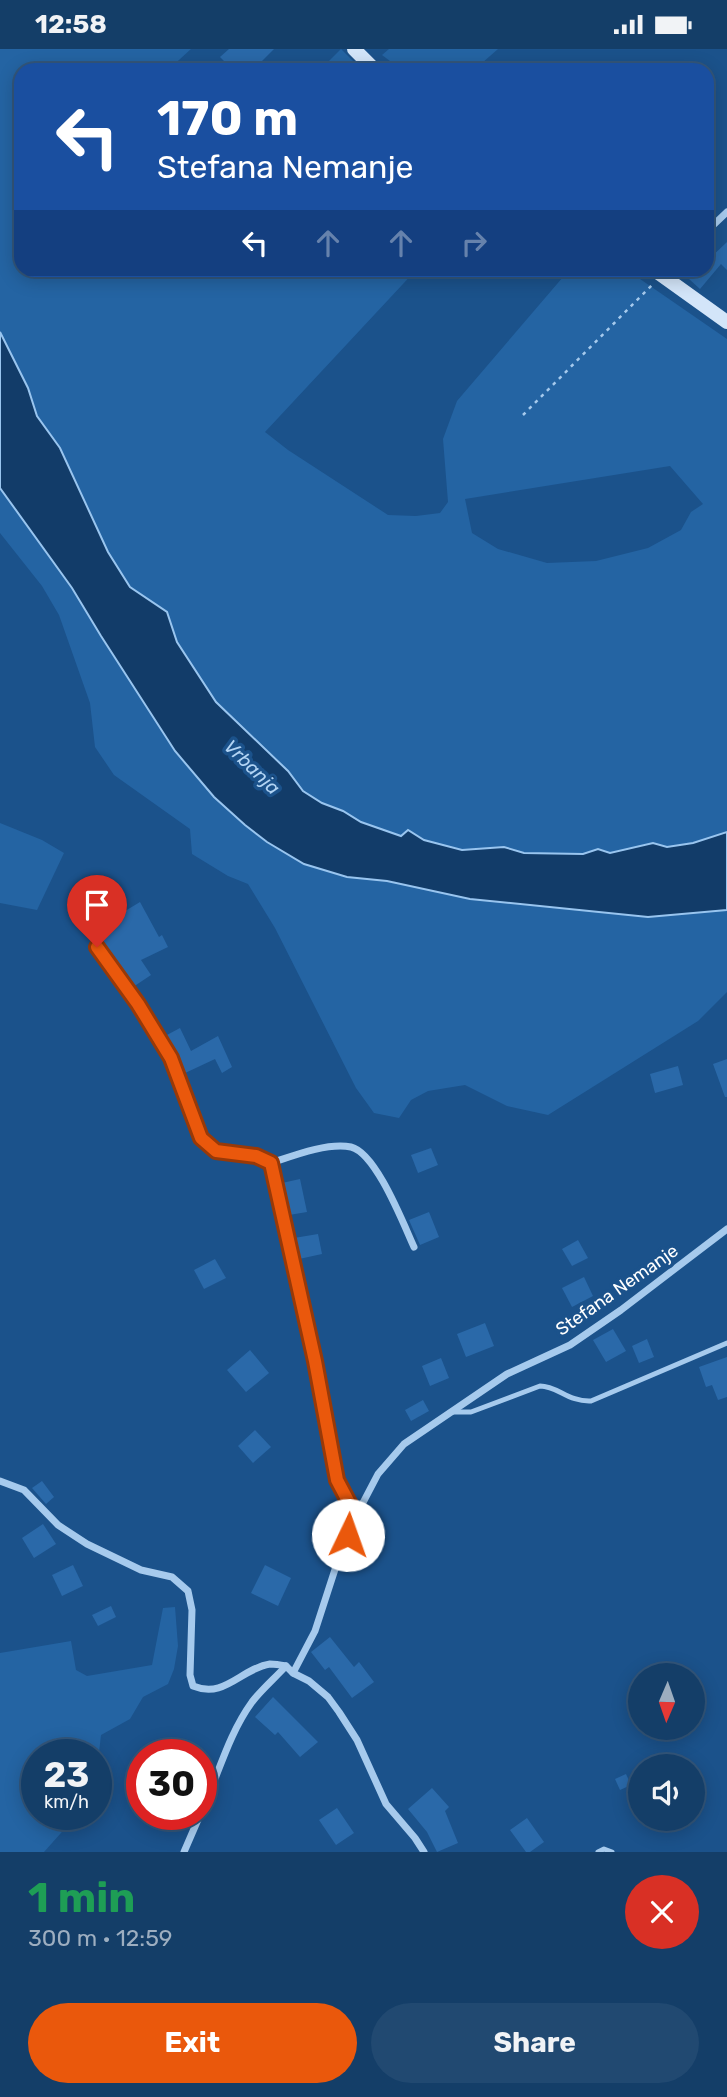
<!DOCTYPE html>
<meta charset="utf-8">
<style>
body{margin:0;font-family:Rubik,sans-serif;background:#214971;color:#f1f3f6;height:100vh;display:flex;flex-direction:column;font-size:26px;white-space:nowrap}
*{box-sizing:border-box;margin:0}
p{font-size:23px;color:#9daec0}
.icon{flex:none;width:38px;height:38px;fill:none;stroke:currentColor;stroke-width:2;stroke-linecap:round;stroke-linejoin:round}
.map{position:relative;height:1803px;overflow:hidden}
.panel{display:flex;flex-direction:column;background:#143e68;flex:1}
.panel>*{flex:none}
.top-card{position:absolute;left:14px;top:14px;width:700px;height:214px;border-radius:21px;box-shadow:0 4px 18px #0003,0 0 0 2px #33577c;background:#1a4fa0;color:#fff;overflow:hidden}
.needle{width:46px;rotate:182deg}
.fabs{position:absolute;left:628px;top:1614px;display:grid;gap:14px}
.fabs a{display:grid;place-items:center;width:77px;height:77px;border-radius:50%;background:#143e68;box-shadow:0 4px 18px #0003,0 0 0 2px #33577c;font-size:35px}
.speed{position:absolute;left:21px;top:1690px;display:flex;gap:14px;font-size:35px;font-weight:700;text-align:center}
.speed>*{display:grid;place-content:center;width:91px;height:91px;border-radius:50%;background:#143e68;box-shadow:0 4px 18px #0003,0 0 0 2px #33577c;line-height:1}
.speed small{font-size:18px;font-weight:400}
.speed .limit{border:10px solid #d22;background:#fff;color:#111}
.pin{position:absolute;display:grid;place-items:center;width:60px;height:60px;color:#fff;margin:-72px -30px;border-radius:50% 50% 50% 0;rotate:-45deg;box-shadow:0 0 7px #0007}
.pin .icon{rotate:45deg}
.me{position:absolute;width:77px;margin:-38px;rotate:3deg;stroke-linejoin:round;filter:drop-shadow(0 0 5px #0008)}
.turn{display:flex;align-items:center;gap:24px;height:147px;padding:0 28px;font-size:32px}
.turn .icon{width:91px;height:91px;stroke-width:2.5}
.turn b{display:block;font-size:49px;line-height:60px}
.lanes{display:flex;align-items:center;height:66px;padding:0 28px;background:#0003;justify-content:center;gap:35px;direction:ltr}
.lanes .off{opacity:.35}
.round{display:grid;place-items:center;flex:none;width:74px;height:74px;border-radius:37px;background:#214971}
.headline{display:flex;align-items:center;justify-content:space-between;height:119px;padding:0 28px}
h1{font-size:42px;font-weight:700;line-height:52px;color:#1e9e55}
.button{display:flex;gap:14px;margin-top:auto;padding:14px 28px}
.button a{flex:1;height:80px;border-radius:42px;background:#ea580c;color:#fff;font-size:28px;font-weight:700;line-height:80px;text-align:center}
.button a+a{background:#214971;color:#f1f3f6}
.status{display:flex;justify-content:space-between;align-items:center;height:49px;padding:0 35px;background:#143e68;direction:ltr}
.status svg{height:19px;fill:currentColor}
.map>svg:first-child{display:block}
</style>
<div class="status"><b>12:58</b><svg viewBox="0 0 49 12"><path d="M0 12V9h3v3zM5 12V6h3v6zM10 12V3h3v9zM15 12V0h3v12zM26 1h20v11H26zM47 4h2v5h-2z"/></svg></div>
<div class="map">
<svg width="727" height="1803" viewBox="0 0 727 1803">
<rect width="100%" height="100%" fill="#1b528b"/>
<!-- green -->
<g fill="#2464a3" fill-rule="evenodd">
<path d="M 0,0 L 191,0 L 168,21 L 21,21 L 21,220 L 416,221 L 265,383 L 288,401 L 388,466 L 416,467 L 440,464 L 448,453 L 443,390 L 457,352 L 569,221 L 627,221 L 727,290 L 727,783 L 693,794 L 667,798 L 652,794 L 610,805 L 598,800 L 583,805 L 524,804 L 504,798 L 462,801 L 424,791 L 408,781 L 401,787 L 361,773 L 343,762 L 322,754 L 302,742 L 288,722 L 216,653 L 177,593 L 167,563 L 130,538 L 108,503 L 60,399 L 37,367 L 28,339 L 0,283 ZM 670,417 L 703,455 L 691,463 L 681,481 L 648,499 L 596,512 L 547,514 L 498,500 L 472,484 L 465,450 Z"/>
<polygon points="341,0 362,21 320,21"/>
<polygon points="389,0 498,0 474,21 402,21 382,6"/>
<polygon points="0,439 72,539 101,587 175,702 214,748 267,793 347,828 387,832 470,850 648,868 727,861 727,943 698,972 548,1066 507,1057 465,1036 428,1042 411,1051 399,1069 374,1064 356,1039 275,879 248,835 228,827 192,805 190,780 114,726 95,698 90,654 59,566 42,537 0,484"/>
<polygon points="0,774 42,791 64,804 37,861 0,854"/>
<polygon points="175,1558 178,1597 174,1620 168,1635 143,1648 130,1670 101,1686 96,1730 96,1706 37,1706 37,1766 77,1766 44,1803 0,1803 0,1604 71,1592 76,1621 87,1627 152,1616 163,1559"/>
</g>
<!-- water -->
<polygon fill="#123c69" stroke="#99c5ef" stroke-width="2" points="0,283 28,339 37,367 60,399 108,503 130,538 167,563 177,593 216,653 288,722 303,742 322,754 343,762 361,773 401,787 408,781 424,791 462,801 504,798 524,804 583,805 598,800 610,804 653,794 667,798 693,794 727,783 727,861 648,868 470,850 387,832 347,828 304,815 267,793 245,776 214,748 175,702 101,587 72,539 0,439"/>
<!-- building -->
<g fill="#2a69a9">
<polygon points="229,0 274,0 253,21 233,21 220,8"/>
<polygon points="727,193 727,221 721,215 700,240 678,220 707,220 707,212"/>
<polygon points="140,853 159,888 162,886 168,898 141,911 151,926 133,938 92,882"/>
<polygon points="180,979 191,1002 218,987 232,1018 222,1024 215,1010 183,1025 177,1007 165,987"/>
<polygon points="727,1010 727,1048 725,1048 713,1015"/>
<polygon points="678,1017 683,1036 655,1044 650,1025"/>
<polygon points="431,1099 438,1116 418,1124 411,1106"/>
<polygon points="300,1130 307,1163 289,1166 282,1134"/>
<polygon points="429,1163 439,1188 420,1196 409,1171"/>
<polygon points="318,1185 322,1205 299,1210 294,1189"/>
<polygon points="578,1191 588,1209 572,1217 562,1200"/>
<polygon points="215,1210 226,1229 204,1240 194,1221"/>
<polygon points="584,1228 593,1247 572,1258 562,1239"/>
<polygon points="485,1274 494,1297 466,1308 457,1285"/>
<polygon points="613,1280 626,1302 606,1313 593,1291"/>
<polygon points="647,1290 654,1308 639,1314 632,1297"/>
<polygon points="250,1301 269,1324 246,1343 227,1321"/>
<polygon points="727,1308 727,1348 718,1351 712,1336 706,1338 699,1318"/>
<polygon points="441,1309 449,1329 430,1337 422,1317"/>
<polygon points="423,1351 429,1362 411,1372 405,1361"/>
<polygon points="255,1381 271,1398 253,1414 238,1397"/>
<polygon points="42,1432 54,1448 46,1455 32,1439"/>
<polygon points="43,1475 56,1495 34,1509 22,1489"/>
<polygon points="73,1516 83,1537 62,1547 52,1526"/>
<polygon points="265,1516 291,1529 278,1557 251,1544"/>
<polygon points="111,1557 116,1568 98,1577 92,1566"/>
<polygon points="330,1588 354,1618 359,1613 374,1633 352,1649 329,1618 325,1621 311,1603"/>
<polygon points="273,1648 318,1693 300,1708 278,1683 275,1686 255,1668"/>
<polygon points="626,1725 631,1736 620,1741 615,1730"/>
<polygon points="432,1739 449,1758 445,1762 458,1794 437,1803 427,1783 408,1760"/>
<polygon points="337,1759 354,1784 336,1796 319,1771"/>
<polygon points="527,1769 544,1793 530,1803 526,1803 510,1781"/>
</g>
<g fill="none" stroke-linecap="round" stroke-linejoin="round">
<!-- path -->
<polyline stroke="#a6caed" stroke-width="2.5" stroke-dasharray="3.5 5" stroke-linecap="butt" points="523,366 652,236"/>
<!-- lane -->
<g stroke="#a6caed" stroke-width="5">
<path d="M 450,1363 L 471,1363 L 540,1337 C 558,1337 568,1353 591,1352 L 727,1294"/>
<polyline points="598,1803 604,1800 612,1803"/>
</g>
<!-- street -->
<g stroke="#a6caed" stroke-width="7">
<polyline points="707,182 727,163"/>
<polyline points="97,898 138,955 171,1009 201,1089 216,1102 256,1107 271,1114 315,1312 337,1431 356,1467"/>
<path d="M 271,1114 C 292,1107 328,1093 351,1098 C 376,1104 403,1174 414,1198"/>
<path d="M 0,1432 L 24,1441 L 58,1476 L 87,1495 L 141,1521 L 172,1528 L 188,1542 L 192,1561 L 190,1626 L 193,1637 C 225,1650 240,1620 270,1615 C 275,1615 281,1616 286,1617 L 293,1624 L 309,1632 L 328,1648 L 339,1663 L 357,1691 L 386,1755 L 415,1789 L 424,1803"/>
<polyline points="293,1624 315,1582 340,1505 356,1467 378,1425 404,1395 507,1325 570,1296 621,1261 727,1180"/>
<path d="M 201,1764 C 218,1727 228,1686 252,1653 C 262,1640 275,1629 286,1617"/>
<polyline points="184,1803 200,1766"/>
</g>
<!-- secondary -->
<g stroke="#d3e5f9" stroke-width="14">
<polyline points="354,0 375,21"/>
<polyline points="653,220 727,273"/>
</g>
</g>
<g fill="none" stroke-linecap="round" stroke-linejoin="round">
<!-- route casing -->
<g stroke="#983908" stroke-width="18">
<polyline id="route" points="97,898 138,955 171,1009 201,1089 216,1102 256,1107 271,1114 315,1312 337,1431 356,1467 348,1486"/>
</g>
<!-- route -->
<use href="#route" stroke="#ea580c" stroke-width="12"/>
</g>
<g text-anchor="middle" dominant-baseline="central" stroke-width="7" stroke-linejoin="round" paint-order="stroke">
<!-- street labels -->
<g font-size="18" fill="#fff" stroke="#1b528b">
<text transform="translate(617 1241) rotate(-35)">Stefana Nemanje</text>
</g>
<!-- water labels -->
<g font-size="19" font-style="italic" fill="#b2d4f4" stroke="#1b528b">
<text transform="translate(252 718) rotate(44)">Vrbanja</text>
</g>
</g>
</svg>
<div class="fabs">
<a><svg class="needle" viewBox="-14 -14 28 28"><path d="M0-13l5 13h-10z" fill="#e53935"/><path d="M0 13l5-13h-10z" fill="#9daec0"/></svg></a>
<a><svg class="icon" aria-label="sound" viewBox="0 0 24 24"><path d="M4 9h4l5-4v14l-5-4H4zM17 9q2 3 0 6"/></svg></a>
</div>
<div class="speed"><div>23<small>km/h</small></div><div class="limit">30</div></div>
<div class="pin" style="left:97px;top:898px;background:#d93025"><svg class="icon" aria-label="arrive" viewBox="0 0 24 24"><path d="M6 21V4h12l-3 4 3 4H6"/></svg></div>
<svg class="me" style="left:348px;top:1486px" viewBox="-20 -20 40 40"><circle r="19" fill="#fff"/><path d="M0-13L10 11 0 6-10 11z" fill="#ea580c"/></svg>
<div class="top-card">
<div class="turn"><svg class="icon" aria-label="left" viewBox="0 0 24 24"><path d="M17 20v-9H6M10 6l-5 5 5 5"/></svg><div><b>170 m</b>Stefana Nemanje</div></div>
<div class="lanes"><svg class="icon" aria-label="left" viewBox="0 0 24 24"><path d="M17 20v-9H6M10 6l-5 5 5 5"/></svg><svg class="icon off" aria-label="ahead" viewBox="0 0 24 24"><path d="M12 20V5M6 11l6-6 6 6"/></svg><svg class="icon off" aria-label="ahead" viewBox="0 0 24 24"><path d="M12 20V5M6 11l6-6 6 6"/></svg><svg class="icon off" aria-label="right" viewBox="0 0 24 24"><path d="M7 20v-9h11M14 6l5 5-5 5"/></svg></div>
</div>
</div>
<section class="panel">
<div class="headline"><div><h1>1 min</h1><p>300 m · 12:59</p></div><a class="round" style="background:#d93025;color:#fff"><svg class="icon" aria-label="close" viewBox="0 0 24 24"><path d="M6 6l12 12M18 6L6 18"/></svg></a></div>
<div class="button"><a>Exit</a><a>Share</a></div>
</section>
